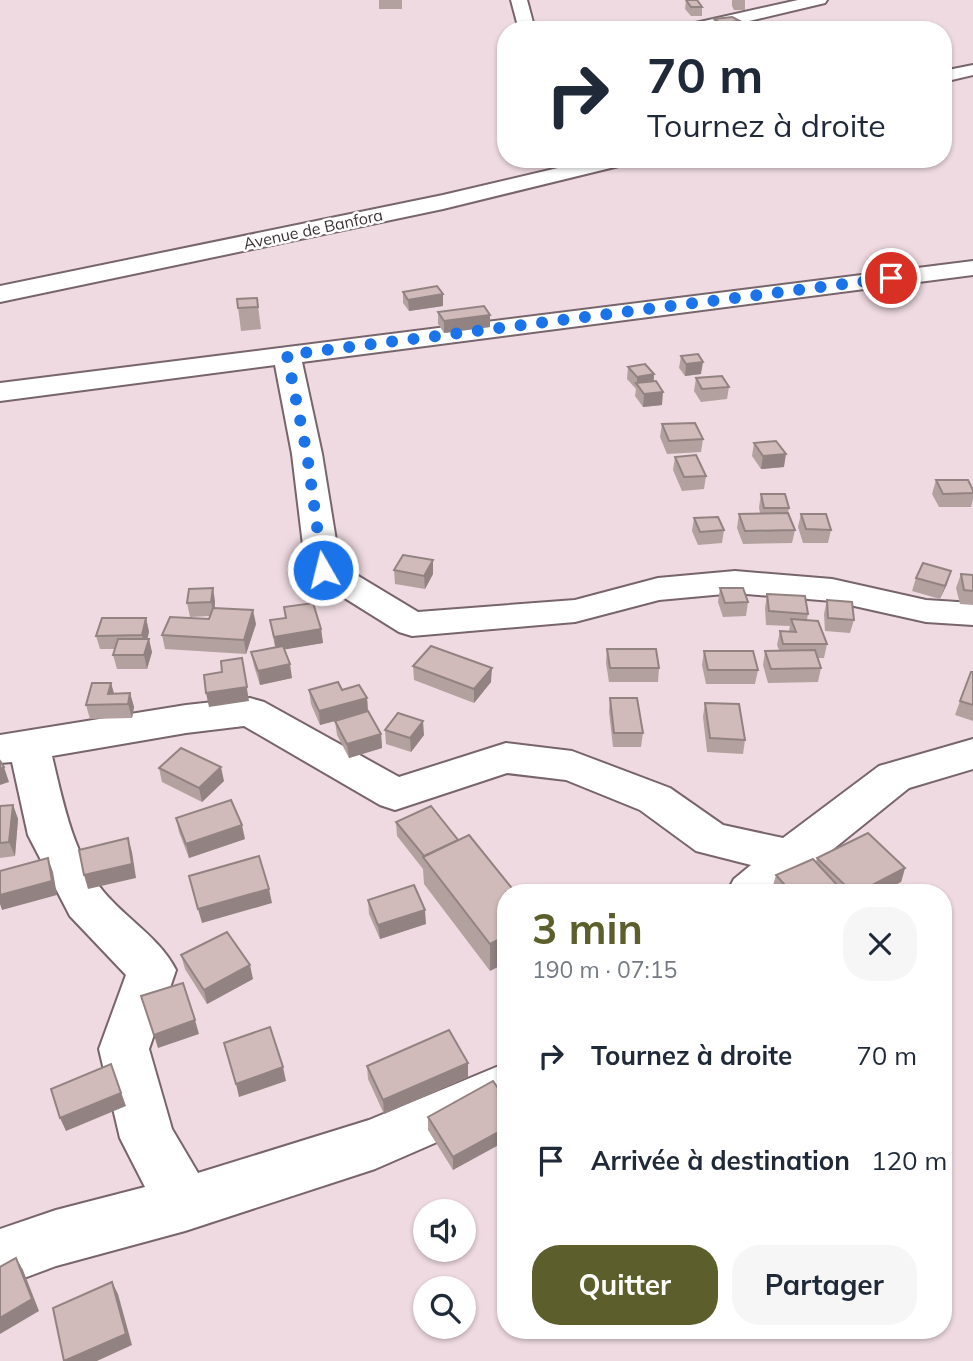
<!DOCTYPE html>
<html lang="fr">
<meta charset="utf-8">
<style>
body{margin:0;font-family:Mulish,sans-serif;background:#f6f6f7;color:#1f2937;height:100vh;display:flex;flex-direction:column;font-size:26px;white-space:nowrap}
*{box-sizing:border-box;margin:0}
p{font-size:23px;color:#747a83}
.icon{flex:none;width:38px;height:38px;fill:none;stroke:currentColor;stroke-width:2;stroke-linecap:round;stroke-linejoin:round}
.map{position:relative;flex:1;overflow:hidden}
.panel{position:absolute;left:497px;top:884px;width:455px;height:455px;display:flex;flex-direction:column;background:#fff;border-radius:28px;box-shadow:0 2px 5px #0004}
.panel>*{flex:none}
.hud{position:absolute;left:497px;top:21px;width:455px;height:147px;border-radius:28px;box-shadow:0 2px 5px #0004;background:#fff;color:#1f2937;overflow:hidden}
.controls{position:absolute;left:413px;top:1199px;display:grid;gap:14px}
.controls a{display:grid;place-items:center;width:63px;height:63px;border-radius:50%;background:#fff;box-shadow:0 2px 5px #0004;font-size:35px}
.pin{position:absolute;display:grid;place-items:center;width:60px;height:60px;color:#fff;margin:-30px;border:4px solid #fff;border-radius:50%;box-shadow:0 2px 7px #0007}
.me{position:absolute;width:77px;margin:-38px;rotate:352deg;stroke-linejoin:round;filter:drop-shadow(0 0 5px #0008)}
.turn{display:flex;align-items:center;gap:24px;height:147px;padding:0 35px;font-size:32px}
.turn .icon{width:91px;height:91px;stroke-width:2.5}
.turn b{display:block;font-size:49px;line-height:60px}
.round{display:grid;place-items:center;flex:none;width:74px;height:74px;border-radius:28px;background:#f6f6f7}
.headline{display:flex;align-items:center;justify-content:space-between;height:119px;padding:0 35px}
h1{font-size:42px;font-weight:700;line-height:52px;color:#5c5e2b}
.action{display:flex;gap:14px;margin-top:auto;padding:14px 35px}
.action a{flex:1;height:80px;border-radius:28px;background:#5c5e2b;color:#fff;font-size:28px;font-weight:700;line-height:80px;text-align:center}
.action a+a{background:#f6f6f7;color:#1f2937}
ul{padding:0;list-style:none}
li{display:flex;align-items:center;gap:21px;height:105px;padding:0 35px}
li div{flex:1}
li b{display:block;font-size:26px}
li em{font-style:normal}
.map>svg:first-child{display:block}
</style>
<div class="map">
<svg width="973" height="1361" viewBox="0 0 973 1361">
<rect width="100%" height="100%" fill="#eedae0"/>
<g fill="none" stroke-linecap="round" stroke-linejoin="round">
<!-- street casing -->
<g stroke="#77656b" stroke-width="4">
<g id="street">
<polygon points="511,0 527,0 535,30 519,30"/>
<polygon points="798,0 827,0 825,3 711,30 680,30 682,26"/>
<polygon points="973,261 973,275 302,362 322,454 340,565 418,612 575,600 658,578 735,571 832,579 926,600 973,603 973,625 926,622 832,601 735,593 659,600 575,622 412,636 399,632 311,577 306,570 292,454 275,365 0,401 0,383"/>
<path d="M 250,698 L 264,702 L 399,777 L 506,743 L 572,751 L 670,788 L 723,825 L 783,838 L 879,766 L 973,739 L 973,769 L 909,788 L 780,892 L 727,892 L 734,879 L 751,865 L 696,851 L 640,810 L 566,780 L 507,773 L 395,810 L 380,805 L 244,726 L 186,733 L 52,756 C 63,802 73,854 103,891 C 126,919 160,938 176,970 L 149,1049 L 172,1129 L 198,1173 L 369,1120 L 506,1063 L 506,1112 L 375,1169 L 185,1231 L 56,1266 L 0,1287 L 0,1229 L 56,1210 L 145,1187 L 120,1138 L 99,1049 L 126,975 L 70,916 L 28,835 L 12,762 L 0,763 L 0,735 L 186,705 Z"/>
</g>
</g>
<!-- secondary casing -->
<g stroke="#77656b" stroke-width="4">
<g id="secondary">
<polygon points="973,65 973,75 943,82 943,71"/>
<polygon points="596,159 634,159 631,163 443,209 0,302 0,286 443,195"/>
</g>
</g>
<!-- street -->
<use href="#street" fill="#fff" fill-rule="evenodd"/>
<!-- secondary -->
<use href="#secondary" fill="#fff" fill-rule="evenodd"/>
</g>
<!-- wall -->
<g fill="#b3a1a0">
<rect x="379" y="0" width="23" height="9"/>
<polygon points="686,0 702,7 702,16 691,16 685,9"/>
<polygon points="732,0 745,0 745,10 734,10 732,6"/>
<polygon points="714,19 740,21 739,29 716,30 713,28"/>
<polygon points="403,292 443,306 409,311 403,303"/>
<polygon points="257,298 261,329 241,331 237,299"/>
<polygon points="438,312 490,327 444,333 438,324"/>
<polygon points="681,356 701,374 685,376 679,368"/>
<polygon points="628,367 654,374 654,381 662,405 643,407 635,396 636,389 627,379"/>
<polygon points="696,378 729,387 727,399 701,402 694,391"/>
<polygon points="662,424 703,439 701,452 667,454 660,437"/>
<polygon points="754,443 784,467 761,469 752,456"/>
<polygon points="675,457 706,476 704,489 682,491 673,470"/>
<polygon points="936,480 973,490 973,500 971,507 939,507 932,494"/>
<polygon points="761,494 789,508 788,513 795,530 792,543 743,544 737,528 739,514 760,514 759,507"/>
<polygon points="801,514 831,530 828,543 803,543 798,527"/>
<polygon points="694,518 724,530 722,543 698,545 692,531"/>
<polygon points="394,570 433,574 425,589 395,584"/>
<polygon points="961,574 973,575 973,605 960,604 956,588"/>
<polygon points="916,578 947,584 940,599 912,591"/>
<polygon points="720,588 748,602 746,616 723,617 718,602"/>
<polygon points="767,594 808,614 807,620 827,644 824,658 818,658 821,668 818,682 768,683 763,665 765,651 779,650 777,645 780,631 789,631 790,626 766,625 765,608"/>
<polygon points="827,600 854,620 850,633 825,631 824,614"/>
<polygon points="215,601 215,608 256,624 246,654 165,649 162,635 209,619 210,616 190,617 187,603"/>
<polygon points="284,607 321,629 323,643 284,649 292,678 260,685 254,666 251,652 275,647 270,620 285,618"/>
<polygon points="146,618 149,632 147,639 152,652 147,669 117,669 113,655 115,649 100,649 96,636"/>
<polygon points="607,649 659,668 658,682 609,682 606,663"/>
<polygon points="704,651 758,670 755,684 706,684 702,665"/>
<polygon points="413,666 491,682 474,703 414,680"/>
<polygon points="973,672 973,721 955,715 960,701"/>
<polygon points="111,683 114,694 130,693 134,707 132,718 90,719 86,705"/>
<polygon points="309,690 342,690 367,698 368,711 381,734 382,748 349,758 337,735 335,721 320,725 311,704"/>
<polygon points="610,698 643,733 641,747 613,747 609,712"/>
<polygon points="705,703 745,740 743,754 707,752 703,717"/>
<polygon points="385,730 424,735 411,752 386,744"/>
<polygon points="159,768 224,781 202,802 162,782"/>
<polygon points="13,805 18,819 15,856 0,858 0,806"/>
<polygon points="176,818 245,839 189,858 179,832"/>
<polygon points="396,822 458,840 515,892 490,971 424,884 423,869 397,836"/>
<polygon points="817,858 905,868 901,882 881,892 775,892 772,889 776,875 816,862"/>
<polygon points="368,900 426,924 380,939 369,914"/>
<polygon points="181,955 253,979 207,1004 185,969"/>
<polygon points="367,1066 468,1077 384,1114 368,1079"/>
<polygon points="493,1081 453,1170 428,1130 428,1117"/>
</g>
<!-- shaded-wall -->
<g fill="#928382">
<polygon points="740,21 739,29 721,30 721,23"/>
<polygon points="443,294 443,306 409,311 408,300"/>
<polygon points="490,315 490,327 444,333 444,321"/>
<polygon points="703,362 701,374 685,376 686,364"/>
<polygon points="654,374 653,387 637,384 637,377"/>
<polygon points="663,392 662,405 643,407 644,394"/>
<polygon points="786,454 784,467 761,469 763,456"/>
<polygon points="433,560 433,574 425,589 424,576"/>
<polygon points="951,571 947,584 940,599 945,586"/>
<polygon points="213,588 215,601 214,615 211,602"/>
<polygon points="253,610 256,624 246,654 244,640"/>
<polygon points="146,618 149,632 145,649 142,635"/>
<polygon points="321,629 323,643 276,651 274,637"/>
<polygon points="149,639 152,652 147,669 144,655"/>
<polygon points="242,658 249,701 209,707 206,693"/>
<polygon points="290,664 292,678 260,685 258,671"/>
<polygon points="492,668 491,682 474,703 474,689"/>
<polygon points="111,683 115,697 108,694"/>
<polygon points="130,693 134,707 132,718 128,704"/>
<polygon points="367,698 368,712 320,725 319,711"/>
<polygon points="423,721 424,735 411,752 410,738"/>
<polygon points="381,734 382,748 349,758 347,744"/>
<polygon points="4,767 9,782 0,785 0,769"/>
<polygon points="221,767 224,781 202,802 199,788"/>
<polygon points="13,805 18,819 15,856 9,842"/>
<polygon points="242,825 245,839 189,858 186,844"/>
<polygon points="128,838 132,852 136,878 88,889 84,875"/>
<polygon points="48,858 53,872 57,895 2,910 0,904 0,895"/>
<polygon points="905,868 901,882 881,892 859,892"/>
<polygon points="839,887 837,892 826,892"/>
<polygon points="269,889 272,903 202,923 198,909"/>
<polygon points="425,910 426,924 380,939 378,925"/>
<polygon points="506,936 506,963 490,971 490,944"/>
<polygon points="250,965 253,979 207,1004 204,990"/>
<polygon points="195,1020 199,1034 158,1048 154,1035"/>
<polygon points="468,1063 468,1077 384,1114 383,1100"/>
<polygon points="111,1064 126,1106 66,1131 60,1118"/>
<polygon points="283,1067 286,1081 239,1097 236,1084"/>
<polygon points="506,1128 506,1141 453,1170 453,1157"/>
<polygon points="16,1258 23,1270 39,1311 0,1334 0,1318"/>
<polygon points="112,1282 118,1294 132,1345 97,1361 65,1361"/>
</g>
<!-- building -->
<g fill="#d0bbba" stroke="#928382" stroke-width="2">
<polygon points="686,0 697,0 702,7 691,7"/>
<polygon points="732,17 740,21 721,23 714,19"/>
<polygon points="764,27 771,30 750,29"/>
<polygon points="437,286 443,294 408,300 403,292"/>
<polygon points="257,298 258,307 238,308 237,299"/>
<polygon points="484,306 490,315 444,321 438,312"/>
<polygon points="698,354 703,362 686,364 681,356"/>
<polygon points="645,364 654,374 637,377 628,367"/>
<polygon points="722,376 729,387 702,389 696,378"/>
<polygon points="656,381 663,392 644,394 636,383"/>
<polygon points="695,423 703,439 669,441 662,424"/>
<polygon points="776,441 786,454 763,456 754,443"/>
<polygon points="696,455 706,476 684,477 675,457"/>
<polygon points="936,480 968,480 973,490 973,493 943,494"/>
<polygon points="761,494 785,494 789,508 764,508"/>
<polygon points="788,513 795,530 745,531 739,514"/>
<polygon points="801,514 826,514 831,530 806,529"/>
<polygon points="718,517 724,530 700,532 694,518"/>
<polygon points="403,555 433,560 424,576 394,570"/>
<polygon points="923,563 951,571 945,586 916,578"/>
<polygon points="961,574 973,575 973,591 964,590"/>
<polygon points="213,588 211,602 187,603 189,589"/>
<polygon points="720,588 743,588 748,602 725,603"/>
<polygon points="767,594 805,596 808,614 769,611"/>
<polygon points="827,600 852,602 854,620 828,618"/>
<polygon points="313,603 321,629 274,637 270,620 286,618 284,607"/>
<polygon points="213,608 253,610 244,640 162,635 170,617 209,619"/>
<polygon points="102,618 146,618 142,635 96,636"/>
<polygon points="791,619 818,621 827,644 783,644 780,631 796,632"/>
<polygon points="118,639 149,639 144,655 113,655"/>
<polygon points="283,646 290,664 258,671 251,652"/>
<polygon points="431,646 492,668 474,689 413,666"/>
<polygon points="607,649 656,649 659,668 610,668"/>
<polygon points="815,650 821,668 771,669 765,651"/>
<polygon points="704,651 753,651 758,670 708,670"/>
<polygon points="242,658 247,687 206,693 204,675 222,672 221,661"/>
<polygon points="971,672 973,672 973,705 960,701"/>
<polygon points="338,682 342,690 359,685 367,698 319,711 309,690"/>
<polygon points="92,683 111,683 108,694 130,693 128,704 86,705"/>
<polygon points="610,698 637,698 643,733 614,733"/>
<polygon points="705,703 739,704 745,740 710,738"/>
<polygon points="368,711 381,734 347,744 335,721"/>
<polygon points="398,713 423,721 410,738 385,730"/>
<polygon points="181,748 221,767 199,788 159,768"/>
<polygon points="0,761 4,767 0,769"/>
<polygon points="231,800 242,825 186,844 176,818"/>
<polygon points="13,805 9,842 0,843 0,806"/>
<polygon points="431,806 458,840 424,856 396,822"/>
<polygon points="868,833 905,868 859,892 852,892 817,858"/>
<polygon points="469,835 515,892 506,892 506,936 490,944 423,857"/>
<polygon points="128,838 132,864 84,875 79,850"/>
<polygon points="259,856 269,889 198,909 189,876"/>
<polygon points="48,858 52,881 0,895 0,871"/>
<polygon points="813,859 839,887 826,892 791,892 776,875"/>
<polygon points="414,885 425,910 378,925 368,900"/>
<polygon points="227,932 250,965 204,990 181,955"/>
<polygon points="183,983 195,1020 154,1035 141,996"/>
<polygon points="270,1027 283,1067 236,1084 224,1043"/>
<polygon points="449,1030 468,1063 383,1100 367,1066"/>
<polygon points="111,1064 121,1093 60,1118 51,1089"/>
<polygon points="493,1081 506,1100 506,1128 453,1157 428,1117"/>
<polygon points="16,1258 32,1299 0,1318 0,1267"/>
<polygon points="112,1282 126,1334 64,1361 53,1308"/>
</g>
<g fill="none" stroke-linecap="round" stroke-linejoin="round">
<!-- route -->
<polyline stroke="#1a73e8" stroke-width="12" stroke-dasharray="0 21.6" points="323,570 307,454 287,355 891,278"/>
</g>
<g text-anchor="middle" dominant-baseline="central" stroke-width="5" stroke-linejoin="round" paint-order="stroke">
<!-- far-street labels -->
<g font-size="16" fill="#3a3234" stroke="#fff">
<text transform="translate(313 229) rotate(-12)">Avenue de Banfora</text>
</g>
</g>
</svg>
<div class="controls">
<a><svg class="icon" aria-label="sound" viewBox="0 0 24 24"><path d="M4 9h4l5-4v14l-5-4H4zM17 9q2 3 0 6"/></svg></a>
<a><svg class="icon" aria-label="search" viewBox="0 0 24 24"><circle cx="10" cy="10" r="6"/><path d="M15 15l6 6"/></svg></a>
</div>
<div class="pin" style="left:891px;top:278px;background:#d93025"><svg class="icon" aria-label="arrive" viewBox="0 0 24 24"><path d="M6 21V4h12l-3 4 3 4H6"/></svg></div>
<svg class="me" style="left:323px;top:570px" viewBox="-20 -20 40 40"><circle r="17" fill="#1a73e8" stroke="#fff" stroke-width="3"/><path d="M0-11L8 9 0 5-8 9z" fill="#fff"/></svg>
<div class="hud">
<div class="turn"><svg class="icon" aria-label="right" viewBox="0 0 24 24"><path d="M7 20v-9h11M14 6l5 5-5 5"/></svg><div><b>70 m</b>Tournez à droite</div></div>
</div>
<section class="panel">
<div class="headline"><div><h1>3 min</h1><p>190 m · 07:15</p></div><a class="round"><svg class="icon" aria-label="close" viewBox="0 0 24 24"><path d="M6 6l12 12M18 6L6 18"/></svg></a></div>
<ul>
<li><svg class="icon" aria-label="right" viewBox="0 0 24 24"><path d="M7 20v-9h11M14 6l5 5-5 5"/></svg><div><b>Tournez à droite</b></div><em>70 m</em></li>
<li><svg class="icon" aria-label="arrive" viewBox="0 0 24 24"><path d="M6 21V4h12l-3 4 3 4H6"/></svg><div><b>Arrivée à destination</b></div><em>120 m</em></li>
</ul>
<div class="action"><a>Quitter</a><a>Partager</a></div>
</section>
</div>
